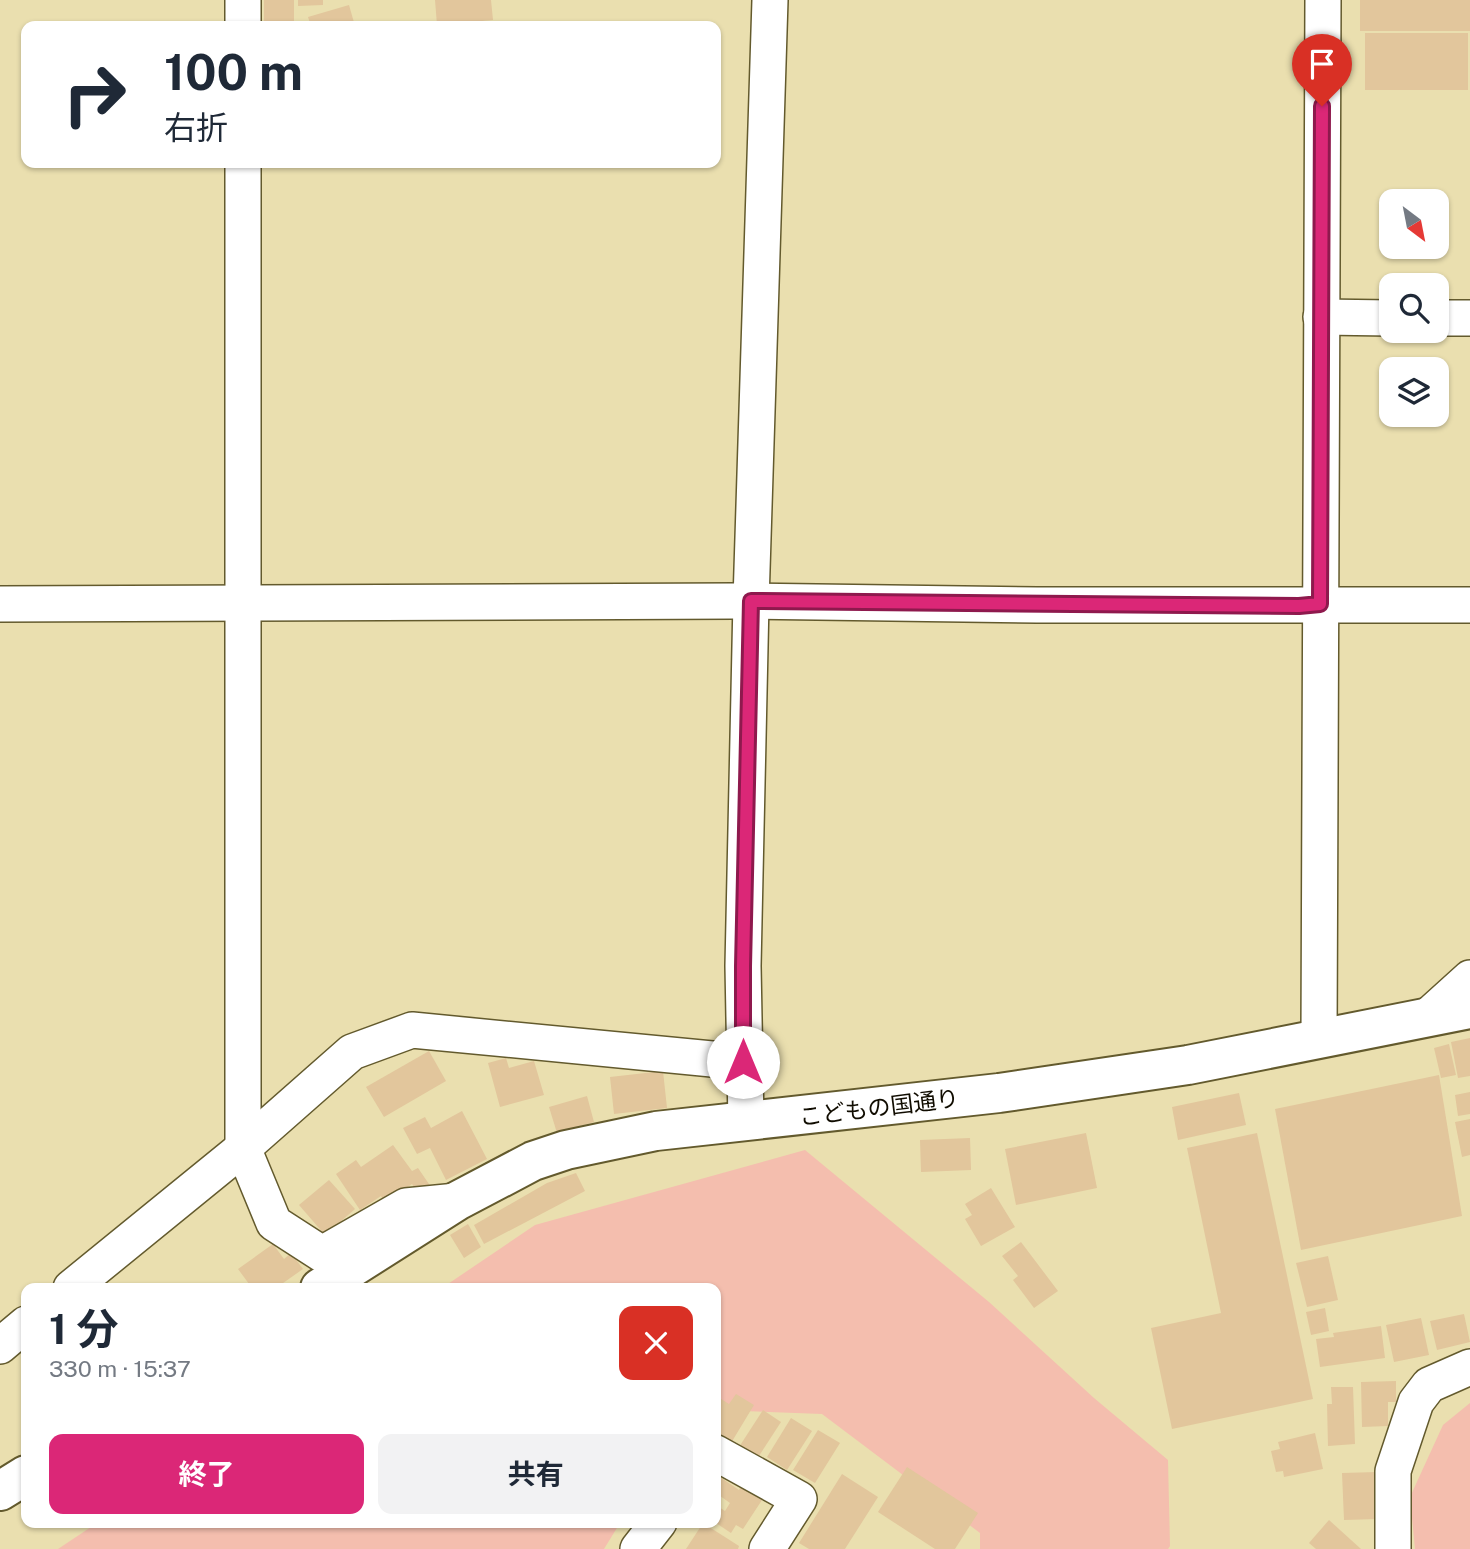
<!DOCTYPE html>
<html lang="ja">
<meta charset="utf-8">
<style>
body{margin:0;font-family:"Public Sans","Noto Sans JP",sans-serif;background:#f2f2f3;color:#1f2937;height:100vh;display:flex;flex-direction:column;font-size:26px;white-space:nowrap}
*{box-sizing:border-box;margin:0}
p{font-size:23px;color:#747a83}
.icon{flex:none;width:38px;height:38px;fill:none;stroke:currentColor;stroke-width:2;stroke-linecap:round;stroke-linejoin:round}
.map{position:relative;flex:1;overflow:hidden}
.details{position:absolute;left:21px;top:1283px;width:700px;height:245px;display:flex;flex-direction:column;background:#fff;border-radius:14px;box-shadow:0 2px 5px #0004}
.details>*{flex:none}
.hud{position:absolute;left:21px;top:21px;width:700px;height:147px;border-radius:14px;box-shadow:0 2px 5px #0004;background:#fff;color:#1f2937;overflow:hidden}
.needle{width:46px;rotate:148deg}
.controls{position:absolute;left:1379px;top:189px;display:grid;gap:14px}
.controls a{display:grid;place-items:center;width:70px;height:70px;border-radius:14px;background:#fff;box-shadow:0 2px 5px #0004;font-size:35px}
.pin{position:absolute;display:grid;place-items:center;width:60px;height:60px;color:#fff;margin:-72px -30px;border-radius:50% 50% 50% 0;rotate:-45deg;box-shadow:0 0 7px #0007}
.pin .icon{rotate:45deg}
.me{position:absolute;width:77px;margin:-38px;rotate:0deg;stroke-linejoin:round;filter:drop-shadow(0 0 5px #0008)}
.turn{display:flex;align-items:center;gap:24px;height:147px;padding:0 28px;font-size:32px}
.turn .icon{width:91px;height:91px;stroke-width:2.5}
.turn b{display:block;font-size:49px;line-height:60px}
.round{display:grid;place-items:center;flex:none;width:74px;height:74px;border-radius:14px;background:#f2f2f3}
.summary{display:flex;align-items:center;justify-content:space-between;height:119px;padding:0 28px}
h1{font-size:42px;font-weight:700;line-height:52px}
.action{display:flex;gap:14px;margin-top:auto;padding:14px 28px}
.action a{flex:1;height:80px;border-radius:14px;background:#db2777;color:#fff;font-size:28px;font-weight:700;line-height:80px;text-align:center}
.action a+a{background:#f2f2f3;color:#1f2937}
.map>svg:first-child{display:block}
</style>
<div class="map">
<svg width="1470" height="1549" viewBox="0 0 1470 1549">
<rect width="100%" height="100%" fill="#eadfaf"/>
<!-- green -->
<g fill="#f4beae">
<polygon points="805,1150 989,1302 1094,1398 1168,1460 1170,1546 1168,1549 980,1549 980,1533 822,1414 716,1410 716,1288 442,1288 535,1225"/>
<polygon points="1470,1403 1470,1549 1415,1549 1410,1497 1443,1425"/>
<polygon points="97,1523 97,1522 620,1523 604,1549 58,1549"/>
</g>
<!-- building -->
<g fill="#e2c69c">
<rect x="264" y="0" width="30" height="26"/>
<polygon points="298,0 323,0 323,5 298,6"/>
<polygon points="435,0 491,0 493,20 437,25"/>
<rect x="1360" y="0" width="110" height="31"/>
<polygon points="349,5 355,26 311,26 308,17"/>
<rect x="1365" y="33" width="103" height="57"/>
<polygon points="1470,1038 1470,1076 1458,1078 1451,1042"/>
<polygon points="1449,1044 1456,1075 1441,1078 1434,1048"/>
<polygon points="429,1051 446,1081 384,1117 366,1087"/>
<polygon points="506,1058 509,1068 534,1061 544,1095 500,1107 488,1063"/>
<polygon points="663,1071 667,1108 614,1114 610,1077"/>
<polygon points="1439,1075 1462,1216 1301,1250 1275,1109"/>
<polygon points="1470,1092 1470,1114 1458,1116 1455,1095"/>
<polygon points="1239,1093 1246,1125 1178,1140 1172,1107"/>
<polygon points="587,1096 594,1122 557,1133 549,1107"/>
<polygon points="462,1111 487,1159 446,1180 430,1148 417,1154 403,1128 425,1117 431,1128"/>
<polygon points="1470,1119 1470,1155 1462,1157 1455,1122"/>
<polygon points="1086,1133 1097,1188 1016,1205 1005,1149"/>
<polygon points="1257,1133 1313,1399 1172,1429 1151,1328 1221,1313 1187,1148"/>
<polygon points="970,1138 971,1170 921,1172 920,1140"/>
<polygon points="393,1145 412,1171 418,1168 431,1187 419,1194 412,1184 385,1203 381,1196 360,1210 336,1174 356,1160 361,1167"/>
<polygon points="576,1173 585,1191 484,1244 474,1225 547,1183"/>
<polygon points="329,1180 355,1209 325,1235 299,1205"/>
<polygon points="991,1188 1015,1227 981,1246 965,1219 972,1215 965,1204"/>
<polygon points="468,1224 481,1247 464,1258 450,1235"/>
<polygon points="1021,1242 1058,1291 1034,1308 1013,1280 1018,1276 1002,1256"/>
<polygon points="273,1244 284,1259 291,1253 303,1269 276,1288 252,1288 238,1269"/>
<polygon points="1328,1256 1338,1300 1307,1307 1296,1263"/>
<polygon points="1325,1308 1329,1331 1311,1335 1306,1312"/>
<polygon points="1464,1314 1470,1342 1437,1350 1430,1321"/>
<polygon points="1421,1318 1429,1355 1394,1362 1386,1325"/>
<polygon points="1381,1326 1385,1358 1320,1367 1316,1339 1334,1337 1333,1333"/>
<polygon points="1396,1381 1396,1402 1388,1402 1388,1426 1362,1427 1361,1382"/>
<polygon points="1331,1387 1353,1387 1355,1444 1328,1446 1327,1404 1332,1404"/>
<polygon points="736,1394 754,1405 731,1443 716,1434 716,1401 718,1397 729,1404"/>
<polygon points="763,1410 781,1422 757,1459 739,1447"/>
<polygon points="791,1418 812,1431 787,1470 767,1457"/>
<polygon points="818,1430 840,1443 815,1483 793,1470"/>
<polygon points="1315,1433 1323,1469 1284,1477 1283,1471 1276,1472 1271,1451 1280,1449 1278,1442"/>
<polygon points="907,1467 978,1513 955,1549 935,1549 878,1512"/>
<polygon points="1377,1472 1378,1519 1344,1520 1342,1473"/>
<polygon points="842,1474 878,1497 845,1549 809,1549 799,1543"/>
<polygon points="720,1477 739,1490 741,1486 762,1500 743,1529 736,1525 731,1533 716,1523 716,1505 725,1511 730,1503 716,1493 716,1483"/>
<polygon points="1329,1520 1361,1549 1316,1549 1309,1543"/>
<polygon points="703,1523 739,1546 738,1549 686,1549"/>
</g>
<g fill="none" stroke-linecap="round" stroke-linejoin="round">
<!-- minor casing -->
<g stroke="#635a2d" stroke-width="38">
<g id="minor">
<polyline points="243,0 243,26"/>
<polyline points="243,163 243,1148 274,1223 322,1254 406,1206 457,1201"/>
<polyline points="1321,317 1391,318"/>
<polyline points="1437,318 1470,318"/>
<polyline points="0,604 735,601 1037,605 1470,605"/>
<polyline points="1428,1016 1470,978"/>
<polyline points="1319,1039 1323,0"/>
<polyline points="746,1122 743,966 751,601 770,0"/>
<polyline points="71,1288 243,1148 352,1052 412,1030 743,1062"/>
<polyline points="0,1346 26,1324"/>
<polyline points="716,1453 799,1499 767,1549"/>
<polyline points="638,1549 659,1522"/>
<polyline points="1393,1549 1393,1471 1416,1402 1429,1385 1470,1367"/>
</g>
</g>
<!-- major casing -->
<g stroke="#635a2d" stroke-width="42">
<g id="major">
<polyline points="320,1288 457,1201 533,1161 566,1150 656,1131 999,1093 1188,1065 1470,1009"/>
<polyline points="0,1491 26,1475"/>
</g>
</g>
<!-- minor -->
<use href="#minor" stroke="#fff" stroke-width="35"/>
<!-- major -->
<use href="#major" stroke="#fff" stroke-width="38"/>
</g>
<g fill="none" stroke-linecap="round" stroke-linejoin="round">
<!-- route casing -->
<g stroke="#8e194d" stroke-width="18">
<polyline id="route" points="743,1062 743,966 751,601 1299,606 1320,604 1322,106"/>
</g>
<!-- route -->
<use href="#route" stroke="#db2777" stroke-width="12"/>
</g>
<g text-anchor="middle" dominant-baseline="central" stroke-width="5" stroke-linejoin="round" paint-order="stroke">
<!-- street labels -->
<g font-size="23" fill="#100c00" stroke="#fff">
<text transform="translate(879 1107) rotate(-7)">こどもの国通り</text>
</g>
</g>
</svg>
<div class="controls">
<a><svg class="needle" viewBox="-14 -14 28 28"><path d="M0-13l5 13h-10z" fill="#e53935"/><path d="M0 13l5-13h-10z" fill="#747a83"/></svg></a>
<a><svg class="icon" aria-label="search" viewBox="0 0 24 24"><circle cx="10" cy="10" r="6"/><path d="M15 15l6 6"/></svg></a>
<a><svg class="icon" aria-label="layers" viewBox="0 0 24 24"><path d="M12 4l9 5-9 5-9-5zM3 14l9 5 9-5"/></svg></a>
</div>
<div class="pin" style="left:1322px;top:106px;background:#d93025"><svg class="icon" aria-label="arrive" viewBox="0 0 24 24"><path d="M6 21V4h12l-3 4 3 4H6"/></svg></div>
<svg class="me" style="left:743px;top:1062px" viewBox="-20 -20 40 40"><circle r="19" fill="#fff"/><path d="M0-13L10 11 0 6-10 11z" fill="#db2777"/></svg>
<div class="hud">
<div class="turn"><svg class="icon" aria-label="right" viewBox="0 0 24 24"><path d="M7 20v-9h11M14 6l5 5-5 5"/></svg><div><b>100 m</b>右折</div></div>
</div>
<section class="details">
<div class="summary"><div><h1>1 分</h1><p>330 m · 15:37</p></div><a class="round" style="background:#d93025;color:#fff"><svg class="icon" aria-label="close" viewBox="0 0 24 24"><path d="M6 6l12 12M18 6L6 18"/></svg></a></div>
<div class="action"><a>終了</a><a>共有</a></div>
</section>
</div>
